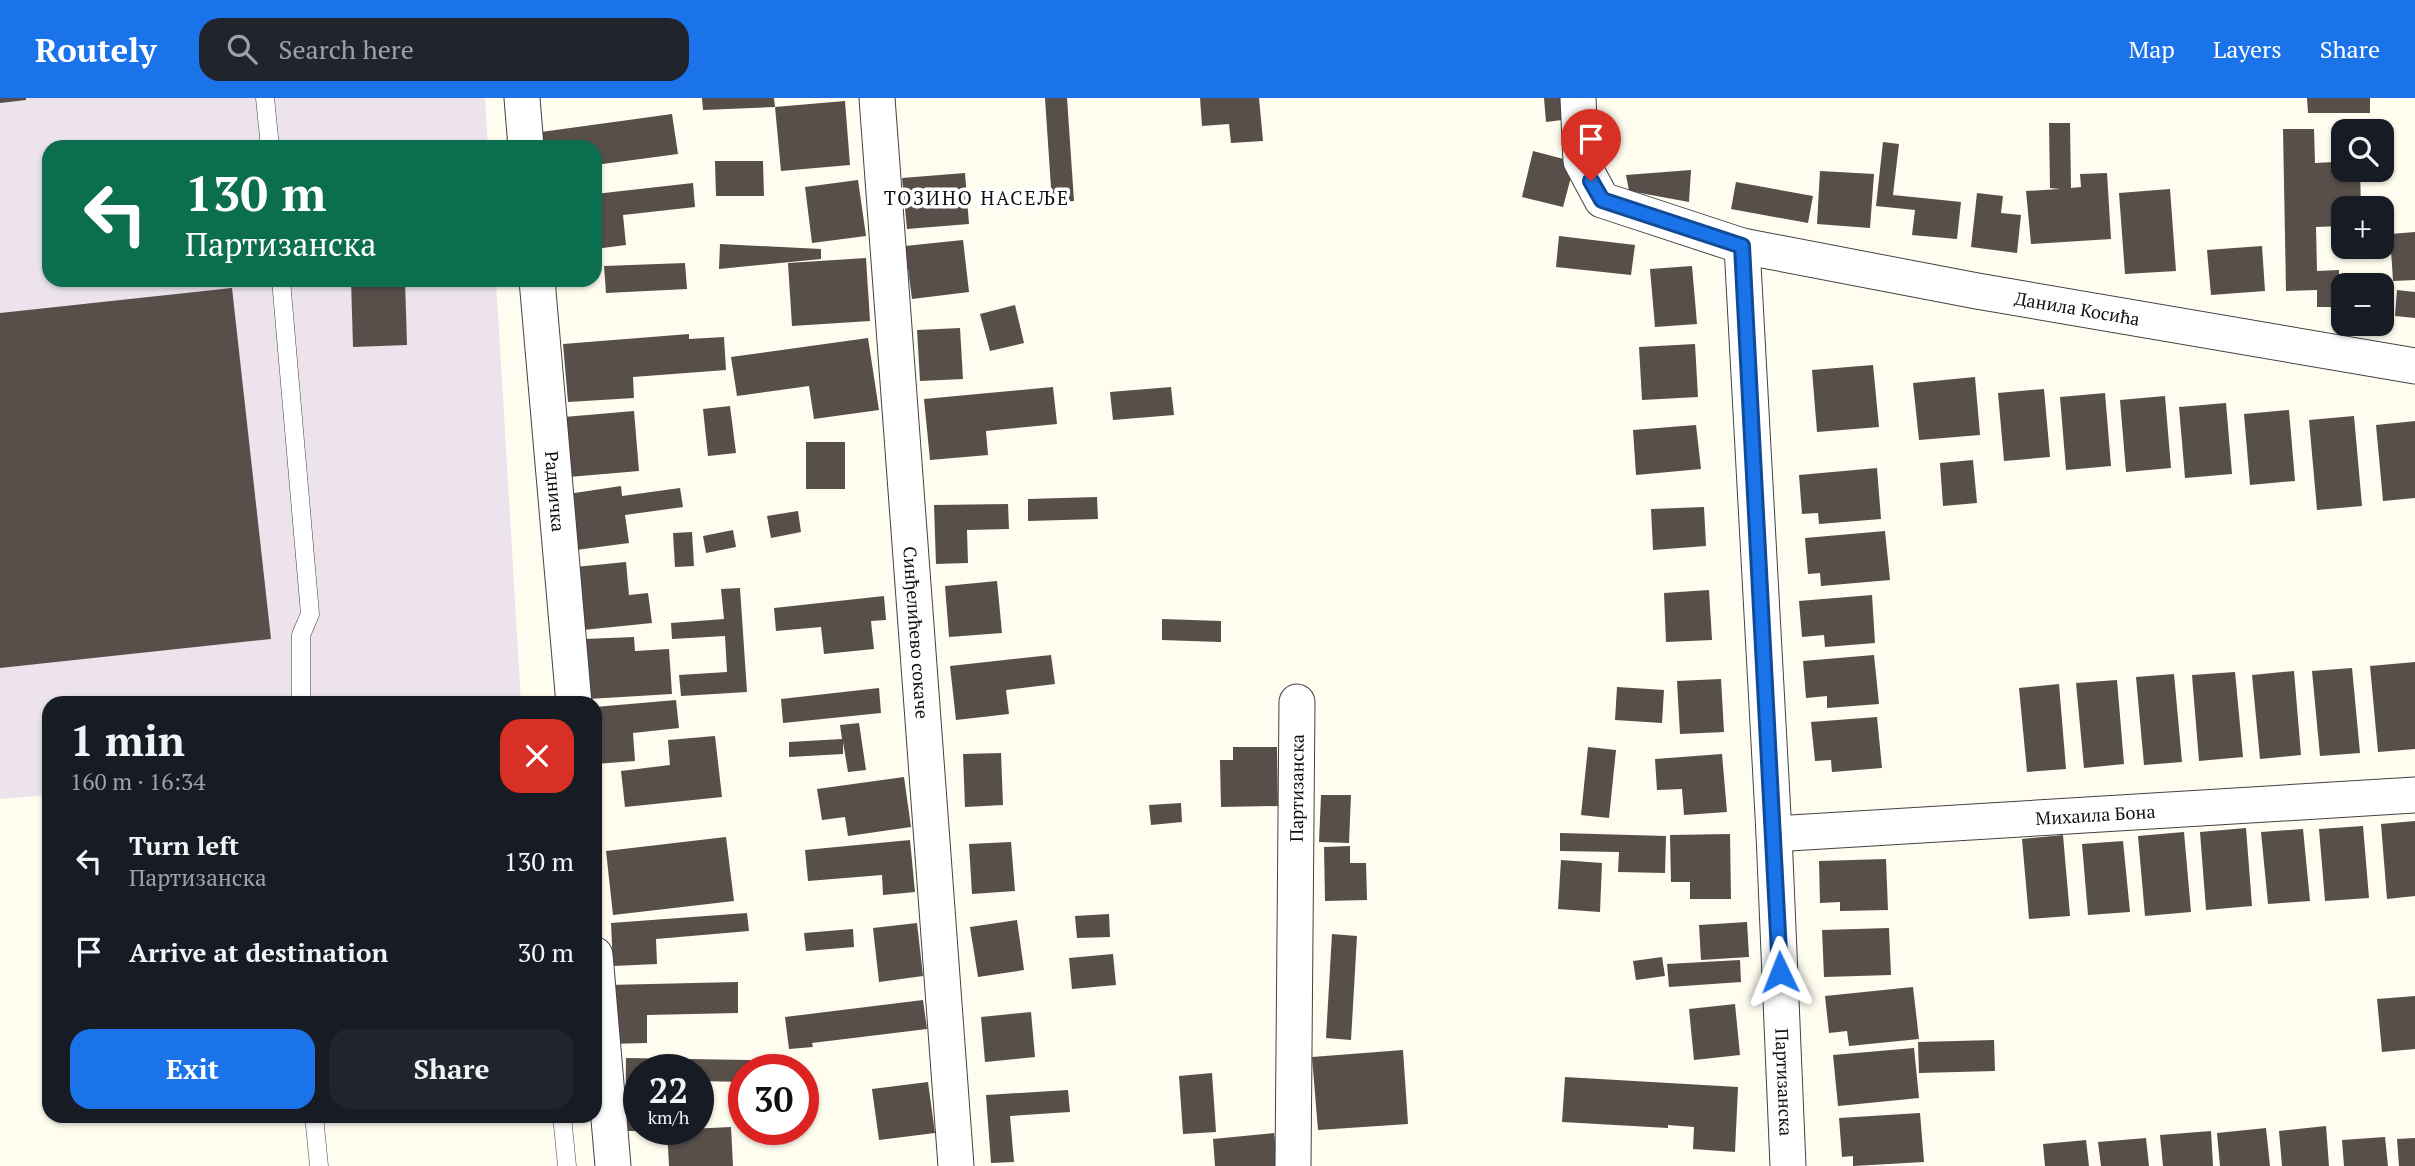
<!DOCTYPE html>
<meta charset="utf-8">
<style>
body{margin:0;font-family:"PT Serif",serif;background:#20242c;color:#f1f3f6;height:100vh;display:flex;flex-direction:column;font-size:26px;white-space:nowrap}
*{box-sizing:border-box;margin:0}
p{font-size:23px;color:#9ea1a6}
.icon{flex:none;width:38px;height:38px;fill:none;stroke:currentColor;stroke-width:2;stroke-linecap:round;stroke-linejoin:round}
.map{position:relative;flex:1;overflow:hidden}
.sheet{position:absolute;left:42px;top:598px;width:560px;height:427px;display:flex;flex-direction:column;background:#171b24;border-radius:21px;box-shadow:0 2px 5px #0004}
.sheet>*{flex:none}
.top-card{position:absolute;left:42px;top:42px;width:560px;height:147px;border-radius:21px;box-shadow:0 2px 5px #0004;background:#0b6e4f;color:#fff;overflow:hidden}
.fabs{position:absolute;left:2331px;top:21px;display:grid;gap:14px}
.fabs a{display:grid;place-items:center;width:63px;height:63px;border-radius:14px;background:#171b24;box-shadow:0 2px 5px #0004;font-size:35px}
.speed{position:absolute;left:623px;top:956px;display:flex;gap:14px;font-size:35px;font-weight:700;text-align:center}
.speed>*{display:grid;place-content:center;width:91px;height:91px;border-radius:50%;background:#171b24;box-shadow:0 2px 5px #0004;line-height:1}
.speed small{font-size:18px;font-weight:400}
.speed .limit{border:10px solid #d22;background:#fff;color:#111}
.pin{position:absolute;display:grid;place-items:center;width:60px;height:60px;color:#fff;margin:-72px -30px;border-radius:50% 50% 50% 0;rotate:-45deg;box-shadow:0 0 7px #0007}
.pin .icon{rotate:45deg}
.me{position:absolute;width:77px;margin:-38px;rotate:358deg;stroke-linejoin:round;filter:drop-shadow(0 0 5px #0008)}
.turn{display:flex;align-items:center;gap:24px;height:147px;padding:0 28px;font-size:32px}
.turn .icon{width:91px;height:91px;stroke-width:2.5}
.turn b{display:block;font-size:49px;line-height:60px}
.round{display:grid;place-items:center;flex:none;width:74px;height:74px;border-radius:21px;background:#20242c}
.headline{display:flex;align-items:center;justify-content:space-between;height:119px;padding:0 28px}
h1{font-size:42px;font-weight:600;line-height:52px}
.primary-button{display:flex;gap:14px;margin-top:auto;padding:14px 28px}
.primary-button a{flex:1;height:80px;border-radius:21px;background:#1a73e8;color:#fff;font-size:28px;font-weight:600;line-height:80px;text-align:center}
.primary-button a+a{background:#20242c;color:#f1f3f6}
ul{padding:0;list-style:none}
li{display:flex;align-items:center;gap:21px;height:91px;padding:0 28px}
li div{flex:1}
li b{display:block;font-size:26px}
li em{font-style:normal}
header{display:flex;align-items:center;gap:42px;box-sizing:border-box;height:98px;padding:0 35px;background:#1a73e8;color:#fff}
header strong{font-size:33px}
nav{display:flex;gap:38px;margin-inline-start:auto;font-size:24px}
.search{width:490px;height:63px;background:#20242c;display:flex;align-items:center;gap:18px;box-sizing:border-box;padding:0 24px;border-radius:21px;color:#9ea1a6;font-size:26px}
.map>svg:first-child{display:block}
</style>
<header>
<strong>Routely</strong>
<div class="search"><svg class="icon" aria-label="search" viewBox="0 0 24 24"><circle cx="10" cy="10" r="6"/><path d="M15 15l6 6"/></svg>Search here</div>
<nav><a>Map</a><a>Layers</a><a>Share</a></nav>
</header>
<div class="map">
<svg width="2415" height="1068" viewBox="0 0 2415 1068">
<rect width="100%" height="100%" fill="#fffcf0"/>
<!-- industrial -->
<polygon fill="#ece3ed" points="0,0 485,0 488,49 49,49 49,182 496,182 521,605 49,606 49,697 0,701"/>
<!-- building -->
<g fill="#584f4a">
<polygon points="0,0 26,0 26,2 0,5"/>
<polygon points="702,0 774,0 775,9 845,3 850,67 781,73 775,9 703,12"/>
<polygon points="1045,0 1067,0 1074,103 1052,105"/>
<polygon points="1200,0 1259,0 1263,43 1231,45 1229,26 1202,28"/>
<polygon points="1544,0 1568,0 1570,21 1546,24"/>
<polygon points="2307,0 2370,0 2370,15 2308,15"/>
<polygon points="672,16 678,56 595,67 595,49 543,49 541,34"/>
<polygon points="2049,25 2070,25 2071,90 2081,89 2080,76 2107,75 2111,141 2031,146 2026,93 2060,91 2050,90"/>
<polygon points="2283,31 2314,31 2315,65 2334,64 2334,51 2343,51 2343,72 2360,72 2361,110 2343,110 2343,128 2316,129 2317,173 2339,172 2339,209 2317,209 2317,192 2286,193"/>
<polygon points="1883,44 1899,46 1893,97 1961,104 1957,141 1912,137 1915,112 1876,108"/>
<polygon points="1533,53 1575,64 1563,109 1522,99"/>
<polygon points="715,63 763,63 764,98 716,98"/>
<polygon points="1691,72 1689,104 1629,93 1626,77"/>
<polygon points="1820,73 1874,76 1870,130 1817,126"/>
<polygon points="965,75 969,126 907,131 902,80"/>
<polygon points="858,82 866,138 812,145 805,89"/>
<polygon points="1736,84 1813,98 1808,125 1731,111"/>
<polygon points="693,85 695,109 623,117 626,147 595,151 595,96"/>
<polygon points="2170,91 2176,173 2125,176 2119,95"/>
<polygon points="1977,95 2003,98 2001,115 2021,117 2017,155 1971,149"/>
<polygon points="2415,134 2415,182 2393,183 2390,136"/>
<polygon points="1559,138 1635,147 1631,177 1556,169"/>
<polygon points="963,142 969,194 912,201 905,148"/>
<polygon points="720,146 821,151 821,161 719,171"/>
<polygon points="2262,148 2265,193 2211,197 2207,152"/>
<polygon points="866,160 870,223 792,228 788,165"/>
<polygon points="685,165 687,191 606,195 604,168"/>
<polygon points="1692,168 1697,226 1655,229 1650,171"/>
<polygon points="351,182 405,182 407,247 353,249"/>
<polygon points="232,190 271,541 0,570 0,215"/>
<polygon points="2397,192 2415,194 2415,220 2395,218"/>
<polygon points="1015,207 1024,245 990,253 980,216"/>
<polygon points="960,230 963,281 920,283 917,232"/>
<polygon points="689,236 689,241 724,239 726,272 633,279 634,300 568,304 563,246"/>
<polygon points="868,240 879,312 814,321 809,288 737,298 731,259"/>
<polygon points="1695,246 1698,299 1642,302 1639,249"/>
<polygon points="1873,267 1879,329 1817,334 1812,272"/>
<polygon points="1975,279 1980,337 1919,342 1913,285"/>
<polygon points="1053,289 1057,326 986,333 988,357 930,362 924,301"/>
<polygon points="1171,289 1174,317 1113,322 1110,294"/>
<polygon points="2044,291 2050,359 2004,363 1998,295"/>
<polygon points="2105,295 2111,368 2066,372 2060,299"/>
<polygon points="2165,298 2171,370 2126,374 2120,302"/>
<polygon points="2226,305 2232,376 2185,380 2179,309"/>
<polygon points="730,308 736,355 708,358 703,311"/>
<polygon points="2289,312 2295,383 2250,387 2244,316"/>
<polygon points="634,313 639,373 569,379 564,319"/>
<polygon points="2354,318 2362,408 2317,412 2309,322"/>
<polygon points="2415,323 2415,400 2383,403 2376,327"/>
<polygon points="1696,327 1701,371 1636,377 1633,332"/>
<rect x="806" y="344" width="39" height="47"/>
<polygon points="1973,362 1977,405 1943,408 1940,365"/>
<polygon points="1877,370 1881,421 1819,426 1818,415 1802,416 1799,377"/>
<polygon points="621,388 622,398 680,390 683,409 625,417 629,445 576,452 568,396"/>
<polygon points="1097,399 1098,421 1028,423 1028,401"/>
<polygon points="1008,406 1009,431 967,432 968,465 936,466 934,407"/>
<polygon points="1704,409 1706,448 1653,452 1651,411"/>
<polygon points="798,413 801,434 771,440 767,418"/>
<polygon points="733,432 736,449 706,455 703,438"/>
<polygon points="1885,433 1890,482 1821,488 1820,475 1808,476 1805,440"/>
<polygon points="692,434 694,468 675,469 673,435"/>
<polygon points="626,464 629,497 648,495 652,525 583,532 575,469"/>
<polygon points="997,483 1002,535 949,539 945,488"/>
<polygon points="740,490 747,594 681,598 679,577 727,574 725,538 672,541 671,525 724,521 721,491"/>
<polygon points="1709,492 1712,542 1666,544 1664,495"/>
<polygon points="1872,497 1875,545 1825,549 1824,537 1802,539 1799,503"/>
<polygon points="884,498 886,522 871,523 874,551 824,556 821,529 776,533 774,510"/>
<polygon points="1162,521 1221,523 1221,544 1162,542"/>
<polygon points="634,539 635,553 669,551 672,596 588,601 584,541"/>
<polygon points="1051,557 1055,586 1006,592 1009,616 956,622 950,568"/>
<polygon points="1874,557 1879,606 1827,610 1827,598 1806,600 1803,563"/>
<polygon points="2415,564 2415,651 2378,654 2370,568"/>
<polygon points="2352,570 2360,655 2320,658 2312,573"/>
<polygon points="2294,573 2301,657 2260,661 2252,577"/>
<polygon points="2235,574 2243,659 2199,663 2192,577"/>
<polygon points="2174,576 2182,664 2144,667 2136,579"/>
<polygon points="1721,581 1724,634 1680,636 1677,583"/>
<polygon points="2117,582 2124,666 2084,670 2076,585"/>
<polygon points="2059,586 2066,671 2027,674 2019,590"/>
<polygon points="1617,589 1664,592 1662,625 1615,622"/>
<polygon points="879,590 881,615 783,625 781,601"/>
<polygon points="676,602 679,630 633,635 635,663 595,666 595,609"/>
<polygon points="1877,619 1882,670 1832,674 1831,662 1815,663 1811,624"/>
<polygon points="859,625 866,672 848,674 843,644 843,656 789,659 789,644 842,641 840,627"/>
<polygon points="715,638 722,699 625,709 621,673 670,667 668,642"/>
<polygon points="1233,649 1277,649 1278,708 1221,709 1220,662 1233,662"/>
<polygon points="1588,649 1616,652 1609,720 1581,717"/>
<polygon points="1001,655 1003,707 965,709 963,656"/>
<polygon points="1722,656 1727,714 1684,717 1682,691 1657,692 1655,661"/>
<polygon points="904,679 911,729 848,738 845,719 822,722 817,691"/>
<polygon points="1321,697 1351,697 1349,745 1319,744"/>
<polygon points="1181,705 1182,724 1151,727 1149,707"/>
<polygon points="2415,723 2415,798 2387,801 2381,726"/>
<polygon points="2363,728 2369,800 2325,803 2319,731"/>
<polygon points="2246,730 2252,808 2206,812 2200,734"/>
<polygon points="2303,731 2310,803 2268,806 2261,734"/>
<polygon points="2184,734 2191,814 2145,818 2138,738"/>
<polygon points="1560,735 1666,738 1665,775 1618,774 1619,754 1560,753"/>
<polygon points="1730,736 1731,801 1690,801 1690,784 1671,784 1670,737"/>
<polygon points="2063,737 2070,818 2029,821 2022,741"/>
<polygon points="726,739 734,803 613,817 606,753"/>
<polygon points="910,742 915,794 883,797 882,777 808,783 805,752"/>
<polygon points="2123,743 2130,814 2088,817 2082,746"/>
<polygon points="1011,744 1015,793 972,796 969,746"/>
<polygon points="1350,748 1350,765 1366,765 1367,802 1325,803 1324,749"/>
<polygon points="1886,761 1888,812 1840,813 1840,804 1820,805 1819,763"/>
<polygon points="1561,762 1602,765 1600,814 1558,811"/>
<polygon points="747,815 749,833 656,841 657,866 613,868 611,825"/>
<polygon points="1109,816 1110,839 1077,840 1075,818"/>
<polygon points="1017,822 1024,872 978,879 970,829"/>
<polygon points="1747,824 1749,859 1701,862 1699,827"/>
<polygon points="917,825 923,878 879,884 873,830"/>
<polygon points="1889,830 1891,877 1824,879 1822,832"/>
<polygon points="853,831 854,849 806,853 804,835"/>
<polygon points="1332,836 1357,838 1351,942 1326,940"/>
<polygon points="1113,856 1116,887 1072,891 1069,860"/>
<polygon points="1662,859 1665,878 1636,882 1633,863"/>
<polygon points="1740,862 1741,884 1669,889 1667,866"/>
<polygon points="738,884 738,915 647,917 647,945 608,946 607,887"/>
<polygon points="1913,889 1919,941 1849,948 1847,933 1829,935 1825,898"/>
<polygon points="2415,898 2415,951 2382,954 2377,901"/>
<polygon points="923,902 927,931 812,945 813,949 789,951 785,919"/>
<polygon points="1735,906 1740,957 1694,962 1689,911"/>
<polygon points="1031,914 1035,959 985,964 981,919"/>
<polygon points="1994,942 1995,973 1919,975 1918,944"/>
<polygon points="1914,950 1919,1000 1838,1008 1833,957"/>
<polygon points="1403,952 1408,1026 1318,1032 1312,959"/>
<polygon points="626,960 750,962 750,971 744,971 744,984 698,983 698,971 639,971 639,1033 625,1033"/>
<polygon points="1212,975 1216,1034 1183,1036 1179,978"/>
<polygon points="1565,979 1738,989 1735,1054 1693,1051 1694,1029 1668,1027 1668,1030 1562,1024"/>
<polygon points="928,984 935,1035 879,1042 872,991"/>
<polygon points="1068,992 1070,1014 1010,1018 1014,1064 991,1065 986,997"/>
<polygon points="1920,1015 1924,1064 1853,1068 1853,1058 1842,1059 1839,1020"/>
<polygon points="2326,1028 2329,1068 2282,1068 2279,1033"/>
<polygon points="731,1029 733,1068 669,1068 667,1032"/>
<polygon points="2266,1030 2270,1068 2220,1068 2217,1035"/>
<polygon points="2211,1033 2213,1068 2163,1068 2160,1037"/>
<polygon points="1274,1035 1278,1068 1215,1068 1213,1041"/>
<polygon points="2385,1039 2388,1068 2344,1068 2342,1042"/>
<polygon points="2146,1040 2149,1068 2101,1068 2098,1044"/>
<polygon points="2415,1040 2415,1068 2399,1068 2397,1041"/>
<polygon points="2086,1042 2089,1068 2045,1068 2043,1046"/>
</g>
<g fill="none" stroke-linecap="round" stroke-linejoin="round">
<!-- service casing -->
<g stroke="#424242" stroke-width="19">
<g id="service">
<polyline points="265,0 270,49"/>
<polyline points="281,182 310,516 301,537 301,606"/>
<polyline points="314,1018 319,1068"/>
<polyline points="562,1018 567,1068"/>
</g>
</g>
<!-- minor casing -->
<g stroke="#424242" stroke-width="37">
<g id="minor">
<polyline points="522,0 526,49"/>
<path id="s1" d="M 877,0 L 956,1068"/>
<path id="s2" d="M 1578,0 L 1581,63 L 1602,102 L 1742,148 L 1774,736 L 1788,1068"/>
<path id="s3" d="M 1742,148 L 1977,193 L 2415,268"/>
<path id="s4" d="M 537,182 L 574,606"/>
<path id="s5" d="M 1774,736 L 2415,697"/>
<polyline points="595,857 613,1068"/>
<path id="s6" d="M 1293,1068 L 1297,604"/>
</g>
</g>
<!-- service -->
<use href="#service" stroke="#fff" stroke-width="18"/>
<!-- minor -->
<use href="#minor" stroke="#fff" stroke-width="35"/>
</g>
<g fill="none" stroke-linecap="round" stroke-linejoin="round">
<!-- route casing -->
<g stroke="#114b97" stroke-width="18">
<polyline id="route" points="1591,83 1602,102 1742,148 1780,874"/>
</g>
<!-- route -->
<use href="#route" stroke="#1a73e8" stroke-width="12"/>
</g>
<g text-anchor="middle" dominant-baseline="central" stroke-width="7" stroke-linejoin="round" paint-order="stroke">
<!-- street labels -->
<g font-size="18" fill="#0f0f0f" stroke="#fff">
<text stroke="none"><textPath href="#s3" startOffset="341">Данила Косића</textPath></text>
<text stroke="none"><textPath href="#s4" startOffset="212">Радничка</textPath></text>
<text stroke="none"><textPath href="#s1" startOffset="536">Синђелићево сокаче</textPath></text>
<text stroke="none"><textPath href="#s6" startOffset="378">Партизанска</textPath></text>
<text stroke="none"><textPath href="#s5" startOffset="322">Михаила Бона</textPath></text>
<text stroke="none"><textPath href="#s2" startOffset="1092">Партизанска</textPath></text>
</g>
<!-- neighbourhood labels -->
<g font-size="19" letter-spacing="2" fill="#0f0f0f" stroke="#fff">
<text x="977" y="99">ТОЗИНО НАСЕЉЕ</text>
</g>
</g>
</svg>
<div class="fabs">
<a><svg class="icon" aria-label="search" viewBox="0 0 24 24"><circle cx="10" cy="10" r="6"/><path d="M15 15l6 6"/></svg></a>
<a>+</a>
<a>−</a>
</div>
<div class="speed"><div>22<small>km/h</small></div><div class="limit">30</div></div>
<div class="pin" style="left:1591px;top:83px;background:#d93025"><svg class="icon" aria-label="arrive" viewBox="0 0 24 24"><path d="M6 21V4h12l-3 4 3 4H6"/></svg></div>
<svg class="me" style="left:1780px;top:874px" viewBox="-20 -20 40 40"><path d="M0-17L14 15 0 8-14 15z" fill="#1a73e8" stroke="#fff" stroke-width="4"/></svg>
<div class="top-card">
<div class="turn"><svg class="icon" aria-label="left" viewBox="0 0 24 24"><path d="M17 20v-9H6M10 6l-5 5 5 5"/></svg><div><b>130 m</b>Партизанска</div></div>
</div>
<section class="sheet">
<div class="headline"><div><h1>1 min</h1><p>160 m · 16:34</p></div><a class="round" style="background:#d93025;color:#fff"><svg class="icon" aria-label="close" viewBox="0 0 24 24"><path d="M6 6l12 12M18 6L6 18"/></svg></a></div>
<ul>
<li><svg class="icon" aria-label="left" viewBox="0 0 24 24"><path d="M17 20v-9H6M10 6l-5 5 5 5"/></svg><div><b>Turn left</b><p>Партизанска</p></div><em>130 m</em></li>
<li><svg class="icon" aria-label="arrive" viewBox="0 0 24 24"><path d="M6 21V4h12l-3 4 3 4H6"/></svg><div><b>Arrive at destination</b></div><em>30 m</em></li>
</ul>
<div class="primary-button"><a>Exit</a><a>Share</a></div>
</section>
</div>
